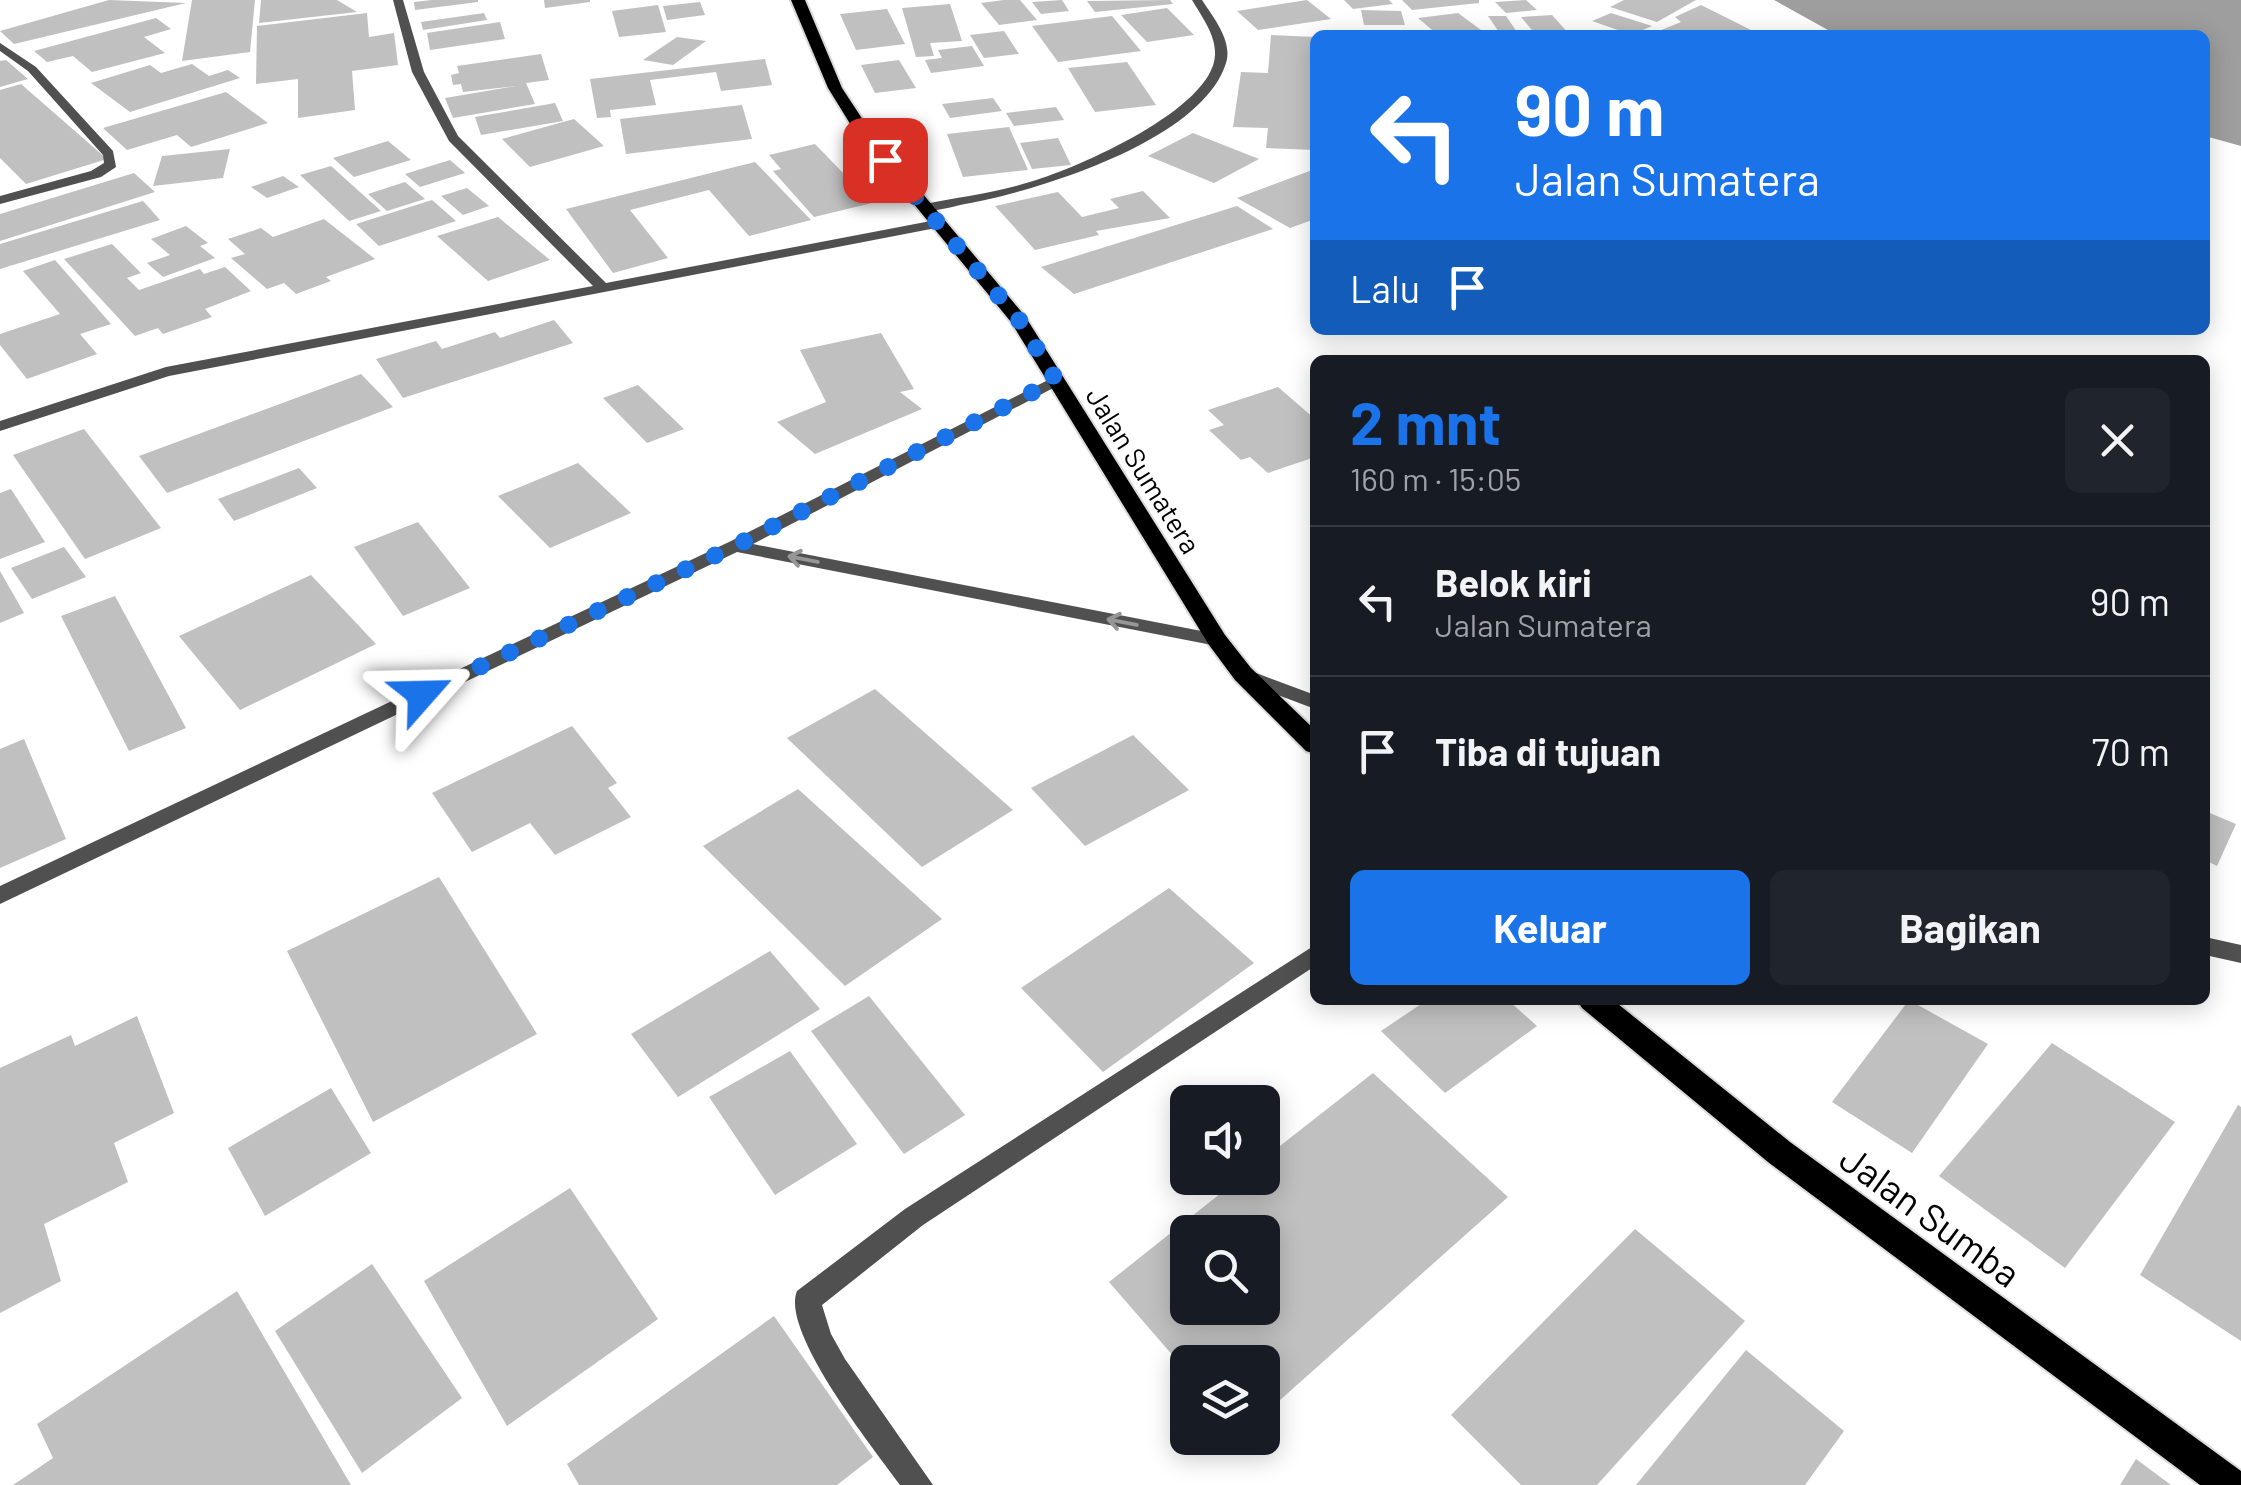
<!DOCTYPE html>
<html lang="id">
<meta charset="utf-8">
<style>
body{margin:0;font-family:Barlow,sans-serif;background:#20242c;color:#f1f3f6;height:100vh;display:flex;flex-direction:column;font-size:38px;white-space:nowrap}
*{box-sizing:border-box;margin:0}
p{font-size:32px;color:#9ea1a6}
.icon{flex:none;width:55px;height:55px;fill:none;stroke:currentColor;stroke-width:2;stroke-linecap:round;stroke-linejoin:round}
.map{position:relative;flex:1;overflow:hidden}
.drawer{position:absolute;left:1310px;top:355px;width:900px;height:650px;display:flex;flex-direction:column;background:#171b24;border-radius:15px;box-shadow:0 5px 25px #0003}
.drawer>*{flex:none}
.top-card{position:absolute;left:1310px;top:30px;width:900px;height:305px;border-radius:15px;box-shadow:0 5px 25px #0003;background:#1a73e8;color:#fff;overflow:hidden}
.fabs{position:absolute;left:1170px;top:1085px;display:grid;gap:20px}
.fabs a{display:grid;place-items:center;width:110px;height:110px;border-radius:15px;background:#171b24;box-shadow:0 5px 25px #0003;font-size:50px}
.pin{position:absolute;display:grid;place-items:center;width:85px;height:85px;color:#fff;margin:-42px;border-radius:20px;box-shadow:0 5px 15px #0006}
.me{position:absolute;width:110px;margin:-55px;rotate:65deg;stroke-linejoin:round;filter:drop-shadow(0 0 8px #0008)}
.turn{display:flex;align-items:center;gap:35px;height:210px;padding:0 40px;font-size:45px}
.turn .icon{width:130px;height:130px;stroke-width:2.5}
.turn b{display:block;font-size:70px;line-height:85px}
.then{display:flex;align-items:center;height:95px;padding:0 40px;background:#0003;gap:20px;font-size:38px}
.round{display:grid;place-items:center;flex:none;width:105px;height:105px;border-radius:15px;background:#20242c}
.summary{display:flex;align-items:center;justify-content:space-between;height:170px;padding:0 40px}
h1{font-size:60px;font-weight:700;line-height:75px;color:#1a73e8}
.primary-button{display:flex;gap:20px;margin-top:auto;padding:20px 40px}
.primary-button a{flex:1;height:115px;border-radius:15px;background:#1a73e8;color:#fff;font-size:40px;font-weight:700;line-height:115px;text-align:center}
.primary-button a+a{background:#20242c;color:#f1f3f6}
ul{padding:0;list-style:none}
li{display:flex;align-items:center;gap:30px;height:150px;padding:0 40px;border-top:2px solid #363941}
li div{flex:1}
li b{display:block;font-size:38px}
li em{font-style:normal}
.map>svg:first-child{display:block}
</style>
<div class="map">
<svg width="2241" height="1485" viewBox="0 0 2241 1485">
<rect width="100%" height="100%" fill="#fff"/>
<!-- water -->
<polygon fill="#9e9e9e" points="1774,0 2241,0 2241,146 2205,136 2205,35 1837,35"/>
<!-- building -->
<g fill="#c0c0c0" fill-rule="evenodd">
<polygon points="109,0 186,3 14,44 0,31"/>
<polygon points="192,0 255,0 250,52 182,61"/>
<polygon points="261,0 337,0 357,12 259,23"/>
<polygon points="432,0 478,0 478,2 415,10 414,2"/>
<polygon points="544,0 590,0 590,2 545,8"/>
<polygon points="1004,0 1020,0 1037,20 999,25 981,3"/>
<polygon points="1062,0 1069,11 1041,14 1032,2"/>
<polygon points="1170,0 1173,4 1095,12 1087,1"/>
<polygon points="1307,0 1331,19 1258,30 1237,11"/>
<polygon points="1344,0 1389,0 1393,4 1353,9"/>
<polygon points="1402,0 1479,0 1479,3 1412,10"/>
<polygon points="1526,0 1537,10 1506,13 1495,2"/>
<polygon points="1624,0 1696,0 1657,22 1610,7"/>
<polygon points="700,2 705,15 667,20 663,6"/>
<polygon points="950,4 962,41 930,43 934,56 916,57 902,8"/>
<polygon points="658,5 666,32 619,37 612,11"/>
<polygon points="1701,5 1761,35 1649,35 1681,22 1675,17"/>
<polygon points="1167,8 1194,35 1147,42 1121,15"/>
<polygon points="887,9 905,44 856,50 840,14"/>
<polygon points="1361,10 1401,11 1405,25 1364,25"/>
<polygon points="367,13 369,37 394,33 398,65 352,71 355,110 298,118 298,79 256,84 257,26"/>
<polygon points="484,13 487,20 423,30 421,22"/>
<polygon points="1458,13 1481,30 1438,35 1418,18"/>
<polygon points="1611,13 1652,26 1632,35 1592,21"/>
<polygon points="1552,15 1570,35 1536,35 1521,17"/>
<polygon points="1112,16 1141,51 1058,62 1032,26"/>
<polygon points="1488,16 1506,16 1519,35 1501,35"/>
<polygon points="156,18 171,29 144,37 165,53 92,72 73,56 47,62 34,51"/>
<polygon points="500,22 505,39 430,50 427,33"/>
<polygon points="1004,31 1019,54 984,58 970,35"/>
<polygon points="1271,35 1315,37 1315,150 1266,148 1268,128 1233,127 1241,72 1268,73"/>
<polygon points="677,37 706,41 673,65 643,60"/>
<polygon points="972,46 984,66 931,73 925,60 942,58 938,50"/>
<polygon points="541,54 549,80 526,83 535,104 453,118 445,98 516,86 463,92 461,84 453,85 451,75 459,73 457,66"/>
<polygon points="765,59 772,85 721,91 716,72 650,80 656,105 610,110 611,117 597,118 590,79"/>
<polygon points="6,60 28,79 0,87 0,61"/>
<polygon points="899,60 916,88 875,93 861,65"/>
<polygon points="1127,62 1156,105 1095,112 1068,68"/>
<polygon points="192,64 209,76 228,70 240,78 130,112 91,83 150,65 161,73"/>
<polygon points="21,84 107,159 26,184 0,158 0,90"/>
<polygon points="226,92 268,123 191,147 177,135 127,150 103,128"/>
<polygon points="993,98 1002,111 950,118 942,104"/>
<polygon points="555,103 563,121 481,135 475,117"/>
<polygon points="742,105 752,139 626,154 620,119"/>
<polygon points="1056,107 1064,120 1014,126 1006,113"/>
<polygon points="574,119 604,146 530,167 502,139"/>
<polygon points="1009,127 1028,170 963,177 947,134"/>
<polygon points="1193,133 1259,159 1214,183 1148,156"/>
<polygon points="1058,138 1071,165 1032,169 1020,143"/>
<polygon points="388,141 411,160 354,177 333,158"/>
<polygon points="815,144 872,203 814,217 773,171 781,169 769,155"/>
<polygon points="230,149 223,178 153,186 162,156"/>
<polygon points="450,160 465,173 420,187 405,174"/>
<polygon points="755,162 811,220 749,236 709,190 630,210 668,258 613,273 566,209"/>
<polygon points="331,166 381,211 349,221 300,175"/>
<polygon points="1315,169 1315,219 1290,228 1237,198"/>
<polygon points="134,173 155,192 0,241 0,214"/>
<polygon points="283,176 299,187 267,198 251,187"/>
<polygon points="405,182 425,199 387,211 368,194"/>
<polygon points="467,188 489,206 463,215 441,196"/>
<polygon points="1143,191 1170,218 1096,231 1099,235 1035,250 995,206 1058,192 1082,217 1119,208 1110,199"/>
<polygon points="432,200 456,221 379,246 356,224"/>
<polygon points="143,201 160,220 0,269 0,244"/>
<polygon points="1237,206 1273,229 1074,294 1041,267"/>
<polygon points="498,217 550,260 488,281 437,236"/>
<polygon points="324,219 375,259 326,277 331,281 296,294 284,283 267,289 231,258 245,254 228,239 261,228 273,237"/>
<polygon points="186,226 208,243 200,246 215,258 163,277 147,263 170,255 151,239"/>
<polygon points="112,244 141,273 127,278 139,290 200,269 204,274 225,267 251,291 205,309 212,317 163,334 158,328 135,336 64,259"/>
<polygon points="55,260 111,324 80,334 97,354 27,379 0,345 0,334 60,314 23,271"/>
<polygon points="554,320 573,343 403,398 376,359 436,341 442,349 495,332 500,338"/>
<polygon points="881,333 914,389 900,392 922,409 815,454 777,422 826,402 800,350"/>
<polygon points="361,374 393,407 167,493 139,456"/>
<polygon points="638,385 684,429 647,443 603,398"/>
<polygon points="1278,387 1315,419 1315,457 1268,473 1250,457 1241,460 1209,430 1224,425 1208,410"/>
<polygon points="84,429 161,528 85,559 13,455"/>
<polygon points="578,463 631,513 550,548 498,496"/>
<polygon points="299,468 317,488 234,521 218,499"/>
<polygon points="11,489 45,542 0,559 0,493"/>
<polygon points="418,522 470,588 403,616 354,547"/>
<polygon points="64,547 86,577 32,599 11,568"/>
<polygon points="0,571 24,613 0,623"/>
<polygon points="311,575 376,644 240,710 179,636"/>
<polygon points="115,596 186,728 129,751 61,616"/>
<polygon points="875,689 1013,810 922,867 787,738"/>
<polygon points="572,726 617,783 608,788 631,817 555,855 530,823 472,852 432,793"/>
<polygon points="1133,735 1189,790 1085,846 1031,788"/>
<polygon points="24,739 66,839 0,868 0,749"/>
<polygon points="798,789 942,919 845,986 703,846"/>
<polygon points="2205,811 2236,824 2217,866 2205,860"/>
<polygon points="439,877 537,1034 373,1122 287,951"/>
<polygon points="1169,888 1254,963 1103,1072 1021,988"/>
<polygon points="770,951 820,1009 678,1097 631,1034"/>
<polygon points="869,996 965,1115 904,1154 811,1031"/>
<polygon points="1427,1000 1508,1000 1537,1026 1445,1093 1381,1031"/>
<polygon points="1909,1000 1988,1044 1912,1153 1832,1102"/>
<polygon points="137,1016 174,1113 114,1143 128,1182 44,1224 61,1281 0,1313 0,1068 71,1035 75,1046"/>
<polygon points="2052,1043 2175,1122 2065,1268 1939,1176"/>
<polygon points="790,1051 857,1144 775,1195 709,1097"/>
<path d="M 1373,1073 L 1508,1197 L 1262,1416 L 1262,1362 L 1188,1362 L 1188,1373 L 1109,1282 L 1240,1178 L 1262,1178 L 1262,1160 ZM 1188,1232 L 1262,1232 L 1262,1308 L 1188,1308 Z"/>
<polygon points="331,1088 371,1153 265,1216 228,1148"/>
<polygon points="2238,1105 2241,1107 2241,1341 2140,1275"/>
<polygon points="570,1188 658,1319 507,1426 424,1281"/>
<polygon points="1635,1229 1745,1321 1597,1485 1521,1485 1451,1415"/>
<polygon points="372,1264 462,1398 362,1473 275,1331"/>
<polygon points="237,1291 351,1485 13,1485 53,1458 37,1424"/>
<polygon points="774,1316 873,1457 837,1485 579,1485 567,1464"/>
<polygon points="1746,1350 1844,1431 1805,1485 1636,1485"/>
<polygon points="2136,1459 2171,1485 2120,1485"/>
</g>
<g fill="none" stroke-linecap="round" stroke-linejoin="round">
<!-- primary casing -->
<g stroke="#dbdbdb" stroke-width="4">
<g id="primary">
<polygon points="791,0 805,0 842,88 871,132 1025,316 1225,635 1251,668 1315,730 1315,754 1306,751 1235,680 1209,645 1011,322 857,135 828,88"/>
<polygon points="1577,1000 1613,1000 1790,1142 2241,1471 2241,1485 2200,1485 1768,1162 1582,1008"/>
</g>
</g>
<!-- street -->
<g fill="#505050" fill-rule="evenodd">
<polygon points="393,0 403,0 424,72 458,136 606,283 936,220 943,224 936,228 169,376 0,431 0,421 166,367 593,286 449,141 412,72"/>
<path d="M 1192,0 L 1202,0 C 1213,17 1233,41 1226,63 C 1202,141 1037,191 965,204 C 951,207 935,212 920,211 L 920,205 C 958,197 996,193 1033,181 C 1077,168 1213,109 1215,55 C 1216,35 1202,17 1192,0 Z"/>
<polygon points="0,43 36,67 113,151 116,167 101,177 0,204 0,196 91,171 104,163 103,155 28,71 0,51"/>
<polygon points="1056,376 1064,381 1061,384 753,544 1217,634 1226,640 1224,644 1217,646 737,552 0,904 0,886 729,542"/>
<polygon points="1243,668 1315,695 1315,709 1236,679 1233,674 1236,669"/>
<polygon points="2205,937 2241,945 2241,963 2205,955"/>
<path d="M 1315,945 L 1315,966 L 923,1225 L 822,1305 L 831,1334 L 845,1359 L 933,1485 L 900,1485 C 875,1450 780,1332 797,1291 L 905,1209 Z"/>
</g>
<!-- primary -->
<use href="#primary" fill="#000" fill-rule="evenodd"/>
</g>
<!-- one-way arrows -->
<defs><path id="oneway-shaft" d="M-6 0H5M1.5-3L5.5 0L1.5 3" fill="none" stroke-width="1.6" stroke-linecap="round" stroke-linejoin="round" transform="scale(2.5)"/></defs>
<g stroke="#969696">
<use href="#oneway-shaft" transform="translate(803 559) rotate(-169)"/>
<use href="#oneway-shaft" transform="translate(1122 622) rotate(-169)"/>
</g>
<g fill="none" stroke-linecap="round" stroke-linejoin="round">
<!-- route -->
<polyline stroke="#1a73e8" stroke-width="18" stroke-dasharray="0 32.4" points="422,694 735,546 1056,380 1019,320 885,160"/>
</g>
<g text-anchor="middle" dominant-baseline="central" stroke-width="8" stroke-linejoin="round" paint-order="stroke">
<!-- far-street labels -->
<g font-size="28" fill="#000" stroke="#fff">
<text transform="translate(1144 470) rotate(58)">Jalan Sumatera</text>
</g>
<!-- near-street labels -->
<g font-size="38" fill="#000" stroke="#fff">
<text transform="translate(1931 1215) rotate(36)">Jalan Sumba</text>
</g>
</g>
</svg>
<div class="fabs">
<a><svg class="icon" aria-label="sound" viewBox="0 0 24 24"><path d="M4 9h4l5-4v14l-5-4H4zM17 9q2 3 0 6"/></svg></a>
<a><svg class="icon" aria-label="search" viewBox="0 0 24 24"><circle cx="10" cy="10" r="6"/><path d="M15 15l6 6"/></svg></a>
<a><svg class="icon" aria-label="layers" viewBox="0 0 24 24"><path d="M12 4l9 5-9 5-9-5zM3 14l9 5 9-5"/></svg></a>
</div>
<div class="pin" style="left:885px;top:160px;background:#d93025"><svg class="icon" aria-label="arrive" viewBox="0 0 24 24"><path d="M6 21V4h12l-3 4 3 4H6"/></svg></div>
<svg class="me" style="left:422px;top:694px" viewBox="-20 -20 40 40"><path d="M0-17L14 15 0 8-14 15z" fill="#1a73e8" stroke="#fff" stroke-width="4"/></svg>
<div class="top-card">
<div class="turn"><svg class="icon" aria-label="left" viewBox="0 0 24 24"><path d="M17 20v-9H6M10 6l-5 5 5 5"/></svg><div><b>90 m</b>Jalan Sumatera</div></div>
<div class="then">Lalu<svg class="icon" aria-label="arrive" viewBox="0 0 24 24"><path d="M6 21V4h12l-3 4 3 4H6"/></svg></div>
</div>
<section class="drawer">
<div class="summary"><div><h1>2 mnt</h1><p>160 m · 15:05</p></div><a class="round"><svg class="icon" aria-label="close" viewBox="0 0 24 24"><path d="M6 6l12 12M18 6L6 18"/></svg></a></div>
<ul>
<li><svg class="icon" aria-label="left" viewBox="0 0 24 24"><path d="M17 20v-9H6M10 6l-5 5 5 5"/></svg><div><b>Belok kiri</b><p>Jalan Sumatera</p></div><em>90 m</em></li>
<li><svg class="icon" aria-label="arrive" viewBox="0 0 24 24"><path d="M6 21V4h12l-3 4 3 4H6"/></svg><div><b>Tiba di tujuan</b></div><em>70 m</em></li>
</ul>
<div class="primary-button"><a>Keluar</a><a>Bagikan</a></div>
</section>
</div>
